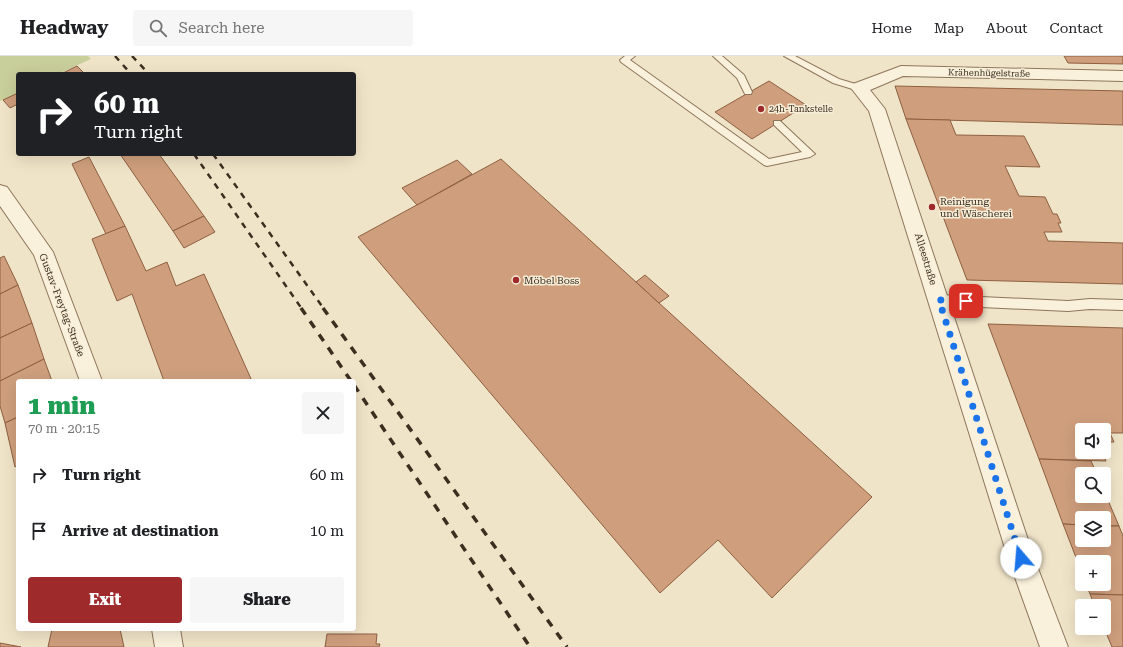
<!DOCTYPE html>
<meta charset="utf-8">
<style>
body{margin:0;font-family:"Roboto Serif",serif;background:#f6f6f6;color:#202124;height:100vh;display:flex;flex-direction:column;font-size:15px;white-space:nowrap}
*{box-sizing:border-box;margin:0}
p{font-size:13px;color:#757577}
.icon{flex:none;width:22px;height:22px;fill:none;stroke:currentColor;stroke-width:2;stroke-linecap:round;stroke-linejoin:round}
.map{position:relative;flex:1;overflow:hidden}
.side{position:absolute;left:16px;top:323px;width:340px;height:252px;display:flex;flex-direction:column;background:#fff;border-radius:4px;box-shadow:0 4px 16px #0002}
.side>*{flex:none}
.hud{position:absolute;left:16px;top:16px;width:340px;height:84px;border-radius:4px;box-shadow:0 4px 16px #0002;background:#202124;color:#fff;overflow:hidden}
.buttons{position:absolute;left:1075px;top:367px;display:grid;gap:8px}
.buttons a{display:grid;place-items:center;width:36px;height:36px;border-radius:4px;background:#fff;box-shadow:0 4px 16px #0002;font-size:20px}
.pin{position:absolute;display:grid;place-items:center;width:34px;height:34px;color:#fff;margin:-17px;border-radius:8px;box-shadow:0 2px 6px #0006}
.me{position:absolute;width:44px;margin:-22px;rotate:342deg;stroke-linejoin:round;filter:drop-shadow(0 0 3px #0008)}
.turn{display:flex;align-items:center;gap:14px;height:84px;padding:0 12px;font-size:18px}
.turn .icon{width:52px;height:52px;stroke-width:2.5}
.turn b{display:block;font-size:28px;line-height:34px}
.round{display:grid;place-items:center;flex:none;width:42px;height:42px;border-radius:4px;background:#f6f6f6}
.headline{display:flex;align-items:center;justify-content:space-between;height:68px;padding:0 12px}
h1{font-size:24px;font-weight:800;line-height:30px;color:#1e9e55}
.primary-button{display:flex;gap:8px;margin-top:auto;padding:8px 12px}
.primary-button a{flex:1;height:46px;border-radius:4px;background:#9e2a2b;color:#fff;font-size:16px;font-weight:800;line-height:46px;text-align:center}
.primary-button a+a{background:#f6f6f6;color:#202124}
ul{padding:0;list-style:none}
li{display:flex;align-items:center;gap:12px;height:56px;padding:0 12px}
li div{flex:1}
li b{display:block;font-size:15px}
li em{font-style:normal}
header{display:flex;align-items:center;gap:24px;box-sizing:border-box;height:56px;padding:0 20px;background:#fff;border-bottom:1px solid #e0e0e0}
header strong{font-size:19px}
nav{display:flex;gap:22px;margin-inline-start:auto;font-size:14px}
.search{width:280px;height:36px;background:#f6f6f6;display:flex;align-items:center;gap:10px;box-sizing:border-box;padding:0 14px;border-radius:4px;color:#757577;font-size:15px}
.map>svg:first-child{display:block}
</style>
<header>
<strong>Headway</strong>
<div class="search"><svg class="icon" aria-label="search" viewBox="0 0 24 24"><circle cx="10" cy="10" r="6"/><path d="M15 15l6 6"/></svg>Search here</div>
<nav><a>Home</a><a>Map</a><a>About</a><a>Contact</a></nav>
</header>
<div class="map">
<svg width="1123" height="591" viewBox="0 0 1123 591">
<rect width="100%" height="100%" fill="#f0e4c8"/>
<!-- green -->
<polygon fill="#c9cf9b" points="0,0 88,0 91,3 58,18 18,18 18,37 0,45"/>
<!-- building -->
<g fill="#cf9f7d" stroke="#8d5f41">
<polygon points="1064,0 1123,0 1123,8 1068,7"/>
<polygon points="77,10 85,18 61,18"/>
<polygon points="769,25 806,49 752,83 715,56"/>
<polygon points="895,30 1123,35 1123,69 906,63"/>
<polygon points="18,37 18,48 10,52 3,44"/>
<polygon points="906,63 950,64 956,79 1024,80 1040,111 1005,110 1019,140 1045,141 1053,158 1057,158 1061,167 1058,167 1062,176 1044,176 1048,185 1123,187 1123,228 967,224"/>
<polygon points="120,98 159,98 204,160 173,175"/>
<polygon points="89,101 125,170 106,178 72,108"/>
<polygon points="501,103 872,441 772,542 718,484 660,537 358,181"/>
<polygon points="457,104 472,118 417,149 402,132"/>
<polygon points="204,160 215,176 184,192 173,175"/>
<polygon points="125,170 146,215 167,206 176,230 204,218 252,325 164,325 132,238 117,245 92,183"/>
<polygon points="4,200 18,229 0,238 0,202"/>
<polygon points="645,219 669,240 659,247 636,226"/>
<polygon points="18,229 32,267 0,282 0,238"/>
<polygon points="32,267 44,303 0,325 0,282"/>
<polygon points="988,268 1123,272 1123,377 1110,377 1114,386 1104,386 1104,374 1082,374 1082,396 1102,396 1106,405 1039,403"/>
<polygon points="44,303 52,325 18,325 18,361 5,367 0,350 0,325"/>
<polygon points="18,361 18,409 15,411 5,367"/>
<polygon points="1039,403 1091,405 1097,418 1082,418 1082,440 1104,440 1104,435 1119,470 1104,470 1104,462 1082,462 1082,469 1063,468"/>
<polygon points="1063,468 1082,469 1082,484 1104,484 1104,470 1119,470 1123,480 1123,539 1090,538 1086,528 1104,528 1104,506 1082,506 1082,517"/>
<polygon points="1090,538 1123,539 1123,591 1112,591 1104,572 1104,550 1095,550"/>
<polygon points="52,573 120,573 124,591 48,591"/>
<polygon points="327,578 377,578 376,588 380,588 379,591 325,591"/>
<polygon points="0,587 21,591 0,591"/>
</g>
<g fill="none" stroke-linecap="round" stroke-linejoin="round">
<!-- service casing -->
<g stroke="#8d765c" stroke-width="2">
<g id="service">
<polygon points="625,0 635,0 630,4 769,103 802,96 774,69 774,65 780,65 815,98 810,101 767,110 764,109 621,6 620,4"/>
<polygon points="713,0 722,0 744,19 752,36 751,38 745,38 737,22"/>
<polygon points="784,0 795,0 839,23 862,30 863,32 859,35 833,27"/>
<polygon points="939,239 1068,245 1090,243 1123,244 1123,254 1090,253 1068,255 939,249 935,247 933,244 935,241"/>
</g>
</g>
<!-- minor casing -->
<g stroke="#8d765c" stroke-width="2">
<g id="minor">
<polygon points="901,10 1123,15 1123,25 903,20 870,34 885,53 1034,502 1068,591 1040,591 1008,502 869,55 851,32 853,28"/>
<polygon points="0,129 7,131 53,196 102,325 80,325 34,199 0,150"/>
<polygon points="152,573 180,573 183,591 155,591"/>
</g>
</g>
<!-- service -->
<use href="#service" fill="#faf1dc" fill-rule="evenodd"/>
<!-- minor -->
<use href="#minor" fill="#faf1dc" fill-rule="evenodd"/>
<!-- rail-far1 -->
<g stroke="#3d2e20" stroke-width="2.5" stroke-dasharray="6 6" stroke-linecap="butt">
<polyline points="115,0 131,18"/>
<polyline points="132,0 149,18"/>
<polyline points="194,98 302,253"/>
<polyline points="213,98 324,253"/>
</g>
<!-- rail -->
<g stroke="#3d2e20" stroke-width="3.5" stroke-dasharray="8 8" stroke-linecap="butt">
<polyline points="301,252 351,325"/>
<polyline points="323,252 567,591"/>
<polyline points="354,329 530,591"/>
</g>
</g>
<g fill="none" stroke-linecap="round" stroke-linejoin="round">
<!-- route -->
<polyline stroke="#1a73e8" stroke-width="7" stroke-dasharray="0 12.6" points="966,245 939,244 1021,502"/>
</g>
<!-- markers -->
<g fill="#9e2a2b" stroke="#f7eed8" stroke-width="1.5">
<circle cx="761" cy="53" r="4"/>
<circle cx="932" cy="151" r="4"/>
<circle cx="516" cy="224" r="4"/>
</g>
<g text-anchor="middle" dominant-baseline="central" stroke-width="3" stroke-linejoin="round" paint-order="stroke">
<!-- far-street labels -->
<g font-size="9" fill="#3d2e20" stroke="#f7eed8">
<text transform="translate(989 17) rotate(1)">Krähenhügelstraße</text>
</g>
<!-- far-poi labels -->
<g font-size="9" fill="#3d2e20" stroke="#f7eed8" text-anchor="start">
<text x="769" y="53">24h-Tankstelle</text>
</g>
<!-- poi labels -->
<g font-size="10" fill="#3d2e20" stroke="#f7eed8" text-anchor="start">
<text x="940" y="145">Reinigung<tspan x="940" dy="12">und Wäscherei</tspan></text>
<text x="524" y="224">Möbel Boss</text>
</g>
<!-- street labels -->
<g font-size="10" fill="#3d2e20" stroke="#f7eed8">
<text transform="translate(926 203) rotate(73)">Alleestraße</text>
<text transform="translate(62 249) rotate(69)">Gustav-Freytag-Straße</text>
</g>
</g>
</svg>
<div class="buttons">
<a><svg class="icon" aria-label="sound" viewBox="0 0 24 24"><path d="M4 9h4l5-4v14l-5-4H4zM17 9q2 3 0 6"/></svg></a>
<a><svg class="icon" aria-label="search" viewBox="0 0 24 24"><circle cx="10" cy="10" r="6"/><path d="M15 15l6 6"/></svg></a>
<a><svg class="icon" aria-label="layers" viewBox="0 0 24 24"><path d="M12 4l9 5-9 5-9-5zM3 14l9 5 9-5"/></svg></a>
<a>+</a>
<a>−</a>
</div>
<div class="pin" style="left:966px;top:245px;background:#d93025"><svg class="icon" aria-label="arrive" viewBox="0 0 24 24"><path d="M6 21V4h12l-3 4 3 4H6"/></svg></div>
<svg class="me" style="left:1021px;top:502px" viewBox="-20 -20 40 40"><circle r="19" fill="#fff"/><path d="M0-13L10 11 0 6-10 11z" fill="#1a73e8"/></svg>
<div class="hud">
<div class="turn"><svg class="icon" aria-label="right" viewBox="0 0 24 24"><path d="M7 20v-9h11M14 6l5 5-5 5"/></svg><div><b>60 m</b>Turn right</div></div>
</div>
<section class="side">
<div class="headline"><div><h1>1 min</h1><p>70 m · 20:15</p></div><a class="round"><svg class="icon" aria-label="close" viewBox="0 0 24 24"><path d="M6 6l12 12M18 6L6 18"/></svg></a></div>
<ul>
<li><svg class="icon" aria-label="right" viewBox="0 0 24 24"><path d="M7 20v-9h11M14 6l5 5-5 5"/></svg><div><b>Turn right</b></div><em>60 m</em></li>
<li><svg class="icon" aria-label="arrive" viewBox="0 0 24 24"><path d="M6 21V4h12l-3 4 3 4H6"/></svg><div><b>Arrive at destination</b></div><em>10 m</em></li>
</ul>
<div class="primary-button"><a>Exit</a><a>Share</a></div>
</section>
</div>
